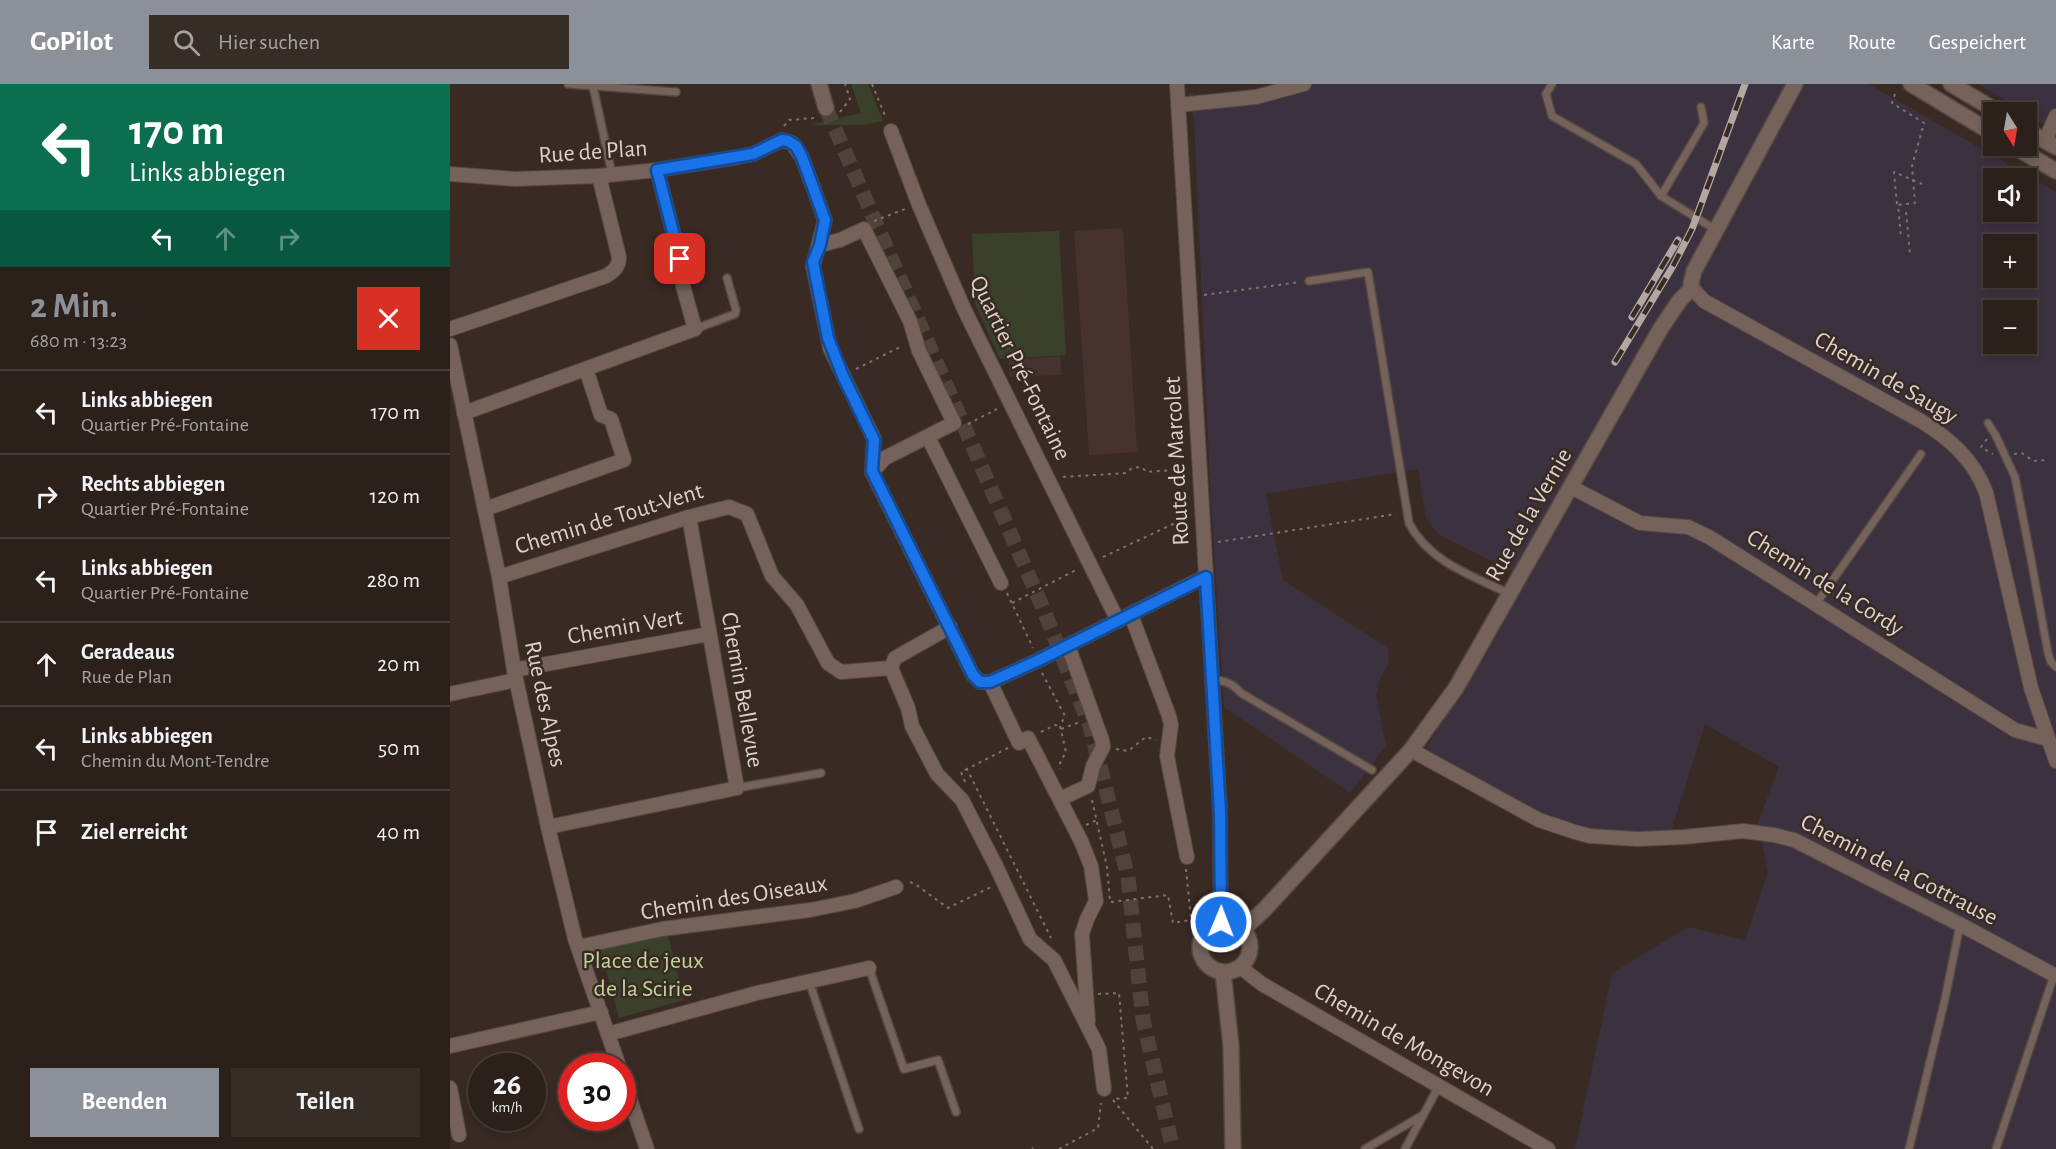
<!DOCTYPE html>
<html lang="de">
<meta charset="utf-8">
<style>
body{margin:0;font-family:"Alegreya Sans",sans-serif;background:#372d27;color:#f1f3f6;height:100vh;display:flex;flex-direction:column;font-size:22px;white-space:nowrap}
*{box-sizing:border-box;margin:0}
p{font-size:20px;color:#a6a3a2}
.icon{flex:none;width:33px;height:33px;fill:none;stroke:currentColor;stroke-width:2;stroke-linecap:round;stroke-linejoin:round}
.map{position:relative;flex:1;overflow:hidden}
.panel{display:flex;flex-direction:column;background:#2b201a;width:450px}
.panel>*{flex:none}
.banner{background:#0b6e4f;color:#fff;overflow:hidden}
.needle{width:39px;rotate:169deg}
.controls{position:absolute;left:1533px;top:18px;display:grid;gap:12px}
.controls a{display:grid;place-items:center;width:54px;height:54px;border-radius:0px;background:#2b201a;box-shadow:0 3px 9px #0003,0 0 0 2px #473e39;font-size:30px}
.speed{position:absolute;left:18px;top:969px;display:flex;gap:12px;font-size:30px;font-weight:700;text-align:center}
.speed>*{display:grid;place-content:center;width:78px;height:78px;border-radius:50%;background:#2b201a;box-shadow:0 3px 9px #0003,0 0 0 2px #473e39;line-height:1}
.speed small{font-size:15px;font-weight:400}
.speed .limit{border:9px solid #d22;background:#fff;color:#111}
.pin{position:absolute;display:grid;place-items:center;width:51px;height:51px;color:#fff;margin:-26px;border-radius:12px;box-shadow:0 3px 9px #0006}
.me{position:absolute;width:66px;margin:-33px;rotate:1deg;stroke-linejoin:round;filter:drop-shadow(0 0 4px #0008)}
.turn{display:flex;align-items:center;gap:21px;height:126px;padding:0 30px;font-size:27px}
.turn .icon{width:78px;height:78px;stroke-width:2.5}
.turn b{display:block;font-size:42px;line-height:51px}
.lanes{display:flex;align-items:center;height:57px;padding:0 30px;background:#0003;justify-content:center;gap:30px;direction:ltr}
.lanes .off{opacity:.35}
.round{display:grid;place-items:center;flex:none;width:63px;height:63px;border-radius:0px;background:#372d27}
.summary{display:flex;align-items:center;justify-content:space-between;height:102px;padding:0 30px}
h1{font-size:36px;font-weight:700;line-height:45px;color:#8c9099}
.action{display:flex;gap:12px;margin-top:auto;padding:12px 30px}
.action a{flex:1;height:69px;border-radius:0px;background:#8c9099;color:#fff;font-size:24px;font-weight:700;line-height:69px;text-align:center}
.action a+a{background:#372d27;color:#f1f3f6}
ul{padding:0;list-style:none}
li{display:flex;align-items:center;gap:18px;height:84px;padding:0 30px;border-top:2px solid #473e39}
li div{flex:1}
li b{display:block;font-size:22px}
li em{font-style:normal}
header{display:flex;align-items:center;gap:36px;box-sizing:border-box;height:84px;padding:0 30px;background:#8c9099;color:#fff}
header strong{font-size:28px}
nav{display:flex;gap:33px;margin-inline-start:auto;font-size:21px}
.search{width:420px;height:54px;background:#372d27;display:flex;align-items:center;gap:15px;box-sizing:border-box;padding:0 21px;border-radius:0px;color:#a6a3a2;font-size:22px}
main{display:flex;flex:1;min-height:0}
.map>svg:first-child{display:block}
</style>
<header>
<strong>GoPilot</strong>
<div class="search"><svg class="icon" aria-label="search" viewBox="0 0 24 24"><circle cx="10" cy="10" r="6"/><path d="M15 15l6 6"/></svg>Hier suchen</div>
<nav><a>Karte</a><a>Route</a><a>Gespeichert</a></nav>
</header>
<main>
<section class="panel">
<div class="banner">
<div class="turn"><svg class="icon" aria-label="left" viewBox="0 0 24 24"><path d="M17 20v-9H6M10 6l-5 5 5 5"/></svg><div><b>170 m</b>Links abbiegen</div></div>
<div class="lanes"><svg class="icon" aria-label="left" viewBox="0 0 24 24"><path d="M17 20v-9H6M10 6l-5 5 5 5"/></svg><svg class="icon off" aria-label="ahead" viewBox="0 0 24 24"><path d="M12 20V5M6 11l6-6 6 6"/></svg><svg class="icon off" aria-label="right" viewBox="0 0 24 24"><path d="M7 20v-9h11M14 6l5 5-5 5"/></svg></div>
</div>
<div class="summary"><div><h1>2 Min.</h1><p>680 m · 13:23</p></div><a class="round" style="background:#d93025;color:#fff"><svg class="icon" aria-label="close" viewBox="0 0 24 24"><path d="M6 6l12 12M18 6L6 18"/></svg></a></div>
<ul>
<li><svg class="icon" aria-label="left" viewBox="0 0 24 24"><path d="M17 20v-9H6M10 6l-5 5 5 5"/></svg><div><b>Links abbiegen</b><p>Quartier Pré-Fontaine</p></div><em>170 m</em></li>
<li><svg class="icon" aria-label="right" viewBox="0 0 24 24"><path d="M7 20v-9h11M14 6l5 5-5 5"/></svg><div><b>Rechts abbiegen</b><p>Quartier Pré-Fontaine</p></div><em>120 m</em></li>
<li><svg class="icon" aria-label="left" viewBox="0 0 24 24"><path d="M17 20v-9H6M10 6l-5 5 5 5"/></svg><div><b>Links abbiegen</b><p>Quartier Pré-Fontaine</p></div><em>280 m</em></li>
<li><svg class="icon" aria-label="ahead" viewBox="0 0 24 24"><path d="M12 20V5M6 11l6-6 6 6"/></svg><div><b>Geradeaus</b><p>Rue de Plan</p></div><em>20 m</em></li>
<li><svg class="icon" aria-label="left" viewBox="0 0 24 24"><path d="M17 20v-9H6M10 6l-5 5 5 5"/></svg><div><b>Links abbiegen</b><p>Chemin du Mont-Tendre</p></div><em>50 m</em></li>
<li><svg class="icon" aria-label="arrive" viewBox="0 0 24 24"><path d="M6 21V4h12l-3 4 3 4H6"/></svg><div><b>Ziel erreicht</b></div><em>40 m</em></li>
</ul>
<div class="action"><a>Beenden</a><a>Teilen</a></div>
</section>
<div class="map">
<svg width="1606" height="1065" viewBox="0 0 1606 1065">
<rect width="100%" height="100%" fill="#392a23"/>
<!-- commercial -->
<g fill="#3c313f" fill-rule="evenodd">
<path d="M 818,0 L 1419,0 L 1606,108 L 1606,1065 L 1125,1065 L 1162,889 L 1238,843 L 1295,856 L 1318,788 L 1308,738 L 1329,683 L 1255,640 L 1221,748 L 1148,747 L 1091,732 L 979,672 L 977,662 L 1036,571 L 1078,495 L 988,450 L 976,434 L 968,385 L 816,410 L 833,496 L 938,564 L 939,579 L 930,595 L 926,611 L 936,662 L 900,709 L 774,623 L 761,421 L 744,35 L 738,8 L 747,11 L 803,5 ZM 1544,94 L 1576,94 L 1576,128 L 1544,128 ZM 1544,160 L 1576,160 L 1576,194 L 1544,194 ZM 1544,226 L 1576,226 L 1576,260 L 1544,260 Z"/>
<polygon points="1528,0 1606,0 1606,48 1577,30 1576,28"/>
</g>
<!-- education -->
<g fill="#46332e">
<polygon points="673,144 687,368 639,371 624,147"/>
<polygon points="610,272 612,291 560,293 558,276"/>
</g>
<!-- green -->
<g fill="#3a412b">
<polygon points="401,0 418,0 433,37 412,41 361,41 411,29"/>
<polygon points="609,147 616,271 550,275 525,220 522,150"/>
<polygon points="218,851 234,916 169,934 156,886 152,887 144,866"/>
</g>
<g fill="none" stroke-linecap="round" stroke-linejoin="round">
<!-- secondary-tunnel -->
<polyline stroke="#51433c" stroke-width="15" stroke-dasharray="15 8" stroke-linecap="butt" points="376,24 592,522 640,642 678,793 693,936 723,1065"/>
<!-- lane casing -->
<g stroke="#544742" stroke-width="10">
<g id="lane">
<polyline points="118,0 226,8"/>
<polyline points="1102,0 1096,10 1102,32 1186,80 1211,112 1266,146"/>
<polyline points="143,2 162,90"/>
<polyline points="1211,112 1254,39 1251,23"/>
<path d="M 859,197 L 918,188 L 959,439 C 979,478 1023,492 1060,510"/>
<polyline points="245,245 285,230 286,226 277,194"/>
<polyline points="1538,339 1546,352"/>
<polyline points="1581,475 1598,569 1601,578 1606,583"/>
<polyline points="1366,520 1471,370"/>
<path d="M 762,596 C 775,596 783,600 791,609 L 922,686"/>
<polyline points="287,704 371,689"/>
<polyline points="419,884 454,985 488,976 506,1028"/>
<polyline points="359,897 409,1045"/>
<polyline points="915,1065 973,1031"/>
<polyline points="955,1065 989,1002"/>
<polyline points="1459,1065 1495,915 1510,841"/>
<polyline points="1546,1065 1604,891"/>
</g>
</g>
<!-- street casing -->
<g stroke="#544742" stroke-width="16">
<g id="street">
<polyline points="727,0 770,728 771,838"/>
<polyline points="728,21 806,13 854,0"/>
<polyline points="441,47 469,121 514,225 668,537"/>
<polyline points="1595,57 1606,32"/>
<polyline points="0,90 65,95 149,92 207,86 288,73 303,70 332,56 342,59 352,73 375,136 363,182 380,264 424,355 422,388 523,591 530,598 540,598 587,577 755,493"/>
<polyline points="370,161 390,156 414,145 460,237 469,267 504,339 435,374 422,388"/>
<path d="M 1242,204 L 1254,217 L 1471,337 C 1500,355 1523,375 1536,408 L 1581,604 L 1606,677"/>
<path d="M 0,245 L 156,192 C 164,187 169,183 169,173 L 149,92"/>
<polyline points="0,261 49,493 64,586 98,743 125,855 169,982"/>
<polyline points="14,329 245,245 233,202 230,175 207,86"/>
<polyline points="478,353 551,499"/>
<polyline points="1121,403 1190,439 1238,443 1259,453 1565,646 1597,655"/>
<polyline points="35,425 174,376 161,335 151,331 136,285"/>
<polyline points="49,493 239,433 279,423 297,430 322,492 347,521 378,579 391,588 441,584"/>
<polyline points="681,531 719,632 721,641 717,672 737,773"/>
<polyline points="500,543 445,574 441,584 458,624 462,642 487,690 512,716 546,782 580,855 604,876 649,965 654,1005"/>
<polyline points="64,586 259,550"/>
<polyline points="540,598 569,659 578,654 631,757 641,782 646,817 637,835 632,850 638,937"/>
<polyline points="0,610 66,596"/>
<polyline points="961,666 1089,736 1125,748 1140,752 1187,755 1234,753 1293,747 1324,751 1344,756 1517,844 1606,892"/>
<polyline points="610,715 638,702 643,682 653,663 652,656 621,570 615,563"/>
<polyline points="98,743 287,704 239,433"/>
<polyline points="128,863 212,845 360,826 405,817 446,803"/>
<polyline points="790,883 812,900 1098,1065"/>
<polyline points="158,950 307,909 419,884"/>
<polyline points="0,962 151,928"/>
<polyline points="172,992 197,1065"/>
<polyline points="0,1004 9,1051"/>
</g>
</g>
<!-- secondary casing -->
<g stroke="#544742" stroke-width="18">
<g id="secondary">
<polyline points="369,0 376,24"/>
<polyline points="1461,0 1544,50"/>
<polyline points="1501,0 1548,28"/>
<polyline points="1576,46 1606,63"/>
<polyline points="1563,62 1606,87"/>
<circle cx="775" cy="863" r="25"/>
<polyline points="793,845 814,826 961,666 1006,604 1211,244 1230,216 1242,204 1241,199 1244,187 1345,0"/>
<polyline points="773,888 781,962 783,1065"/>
</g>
</g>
<!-- path -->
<g stroke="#7f716c" stroke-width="2" stroke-dasharray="3 4.5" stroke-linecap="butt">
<polyline points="422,0 436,34"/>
<polyline points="1445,10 1442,19 1474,39 1462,82 1465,119 1448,121 1451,153"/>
<polyline points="390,28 400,15 395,0"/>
<polyline points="334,42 339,36 364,34"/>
<polyline points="1447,120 1444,88 1472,100"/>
<polyline points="1456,128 1460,170"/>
<polyline points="424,137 455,125"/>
<polyline points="754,211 850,198"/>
<polyline points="406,285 452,262"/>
<polyline points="518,340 547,325"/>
<polyline points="1537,355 1531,363 1543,370"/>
<polyline points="1564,370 1572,369 1583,377 1596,376"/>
<polyline points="613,393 676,389 682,384 691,383 697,388 735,385"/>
<polyline points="768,458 946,430"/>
<polyline points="653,473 740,432"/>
<polyline points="557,509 583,564"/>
<polyline points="562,519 626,486"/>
<polyline points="592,589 615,632 610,642 616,668 610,679 610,685"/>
<polyline points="611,645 630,638"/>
<polyline points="591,648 605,641 610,642"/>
<polyline points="558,664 517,685 601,854"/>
<polyline points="666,665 678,667 696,653 706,656"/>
<polyline points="515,698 511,688 517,685"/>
<polyline points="642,716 657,783 660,818"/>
<polyline points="636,741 647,736"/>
<polyline points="736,785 741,836 746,843"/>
<polyline points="460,798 465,800 498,824 541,803"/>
<polyline points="661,818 718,811 723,839 741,836"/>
<polyline points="648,910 669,909 678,1014 662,1015"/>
<polyline points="663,1016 703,1065"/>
<polyline points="582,1065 583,1064"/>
<polyline points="609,1065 648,1044 651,1019"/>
</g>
<!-- lane -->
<use href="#lane" stroke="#74625b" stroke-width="7"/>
<!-- street -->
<use href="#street" stroke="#74625b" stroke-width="14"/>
<!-- secondary -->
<use href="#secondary" stroke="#74625b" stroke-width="15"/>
<!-- rail casing -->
<g stroke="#b3a7a2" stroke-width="7">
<g id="rail">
<polyline points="1182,233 1228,156"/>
<polyline points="1165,278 1223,182 1242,145 1295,0"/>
</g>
</g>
<!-- rail -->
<use href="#rail" stroke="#392a23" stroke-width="4.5" stroke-dasharray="14" stroke-linecap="butt"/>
<!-- lane-bridge casing -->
<g stroke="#544742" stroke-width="10" stroke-linecap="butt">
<polyline id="lane-bridge" points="1546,352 1565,393 1581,475"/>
</g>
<!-- lane-bridge -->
<use href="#lane-bridge" stroke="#74625b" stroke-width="7"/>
</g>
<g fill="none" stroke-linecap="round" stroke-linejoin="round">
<!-- route casing -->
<g stroke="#114b97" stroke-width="15">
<polyline id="route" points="230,175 207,86 303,70 332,56 338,57 346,62 352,73 375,136 370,161 363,178 378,254 393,292 424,356 422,387 523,591 530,598 540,598 587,577 756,493 770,728 771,838"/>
</g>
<!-- route -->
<use href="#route" stroke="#1a73e8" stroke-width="10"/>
</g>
<g text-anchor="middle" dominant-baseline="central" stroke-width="5" stroke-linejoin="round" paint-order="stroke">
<!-- street labels -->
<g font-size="24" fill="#dbd0cc" stroke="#392a23">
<text transform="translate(143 68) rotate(-4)">Rue de Plan</text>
<text transform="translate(570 284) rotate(64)">Quartier Pré-Fontaine</text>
<text transform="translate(1436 294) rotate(30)">Chemin de Saugy</text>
<text transform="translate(727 377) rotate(-93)">Route de Marcolet</text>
<text transform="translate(1079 431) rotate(-60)">Rue de la Vernie</text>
<text transform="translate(159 435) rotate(-17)">Chemin de Tout-Vent</text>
<text transform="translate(1375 499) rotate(32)">Chemin de la Cordy</text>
<text transform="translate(175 543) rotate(-10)">Chemin Vert</text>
<text transform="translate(292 606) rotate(80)">Chemin Bellevue</text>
<text transform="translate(95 620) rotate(78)">Rue des Alpes</text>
<text transform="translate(1449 786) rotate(27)">Chemin de la Gottrause</text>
<text transform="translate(284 814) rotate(-9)">Chemin des Oiseaux</text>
<text transform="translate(954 956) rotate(30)">Chemin de Mongevon</text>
</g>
<!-- park labels -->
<g font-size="24" fill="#c1d498" stroke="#392a23">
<text x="193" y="877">Place de jeux<tspan x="193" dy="28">de la Scirie</tspan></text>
</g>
</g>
</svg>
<div class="controls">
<a><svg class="needle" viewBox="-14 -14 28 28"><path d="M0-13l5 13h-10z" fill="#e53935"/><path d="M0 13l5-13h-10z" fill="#a6a3a2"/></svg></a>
<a><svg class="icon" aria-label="sound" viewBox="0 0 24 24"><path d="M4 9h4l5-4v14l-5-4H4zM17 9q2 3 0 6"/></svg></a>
<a>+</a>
<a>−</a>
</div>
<div class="speed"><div>26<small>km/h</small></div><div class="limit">30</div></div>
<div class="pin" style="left:230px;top:175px;background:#d93025"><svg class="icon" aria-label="arrive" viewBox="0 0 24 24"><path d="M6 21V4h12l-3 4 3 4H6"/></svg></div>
<svg class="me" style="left:771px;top:838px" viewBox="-20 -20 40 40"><circle r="17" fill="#1a73e8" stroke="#fff" stroke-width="3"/><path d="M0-11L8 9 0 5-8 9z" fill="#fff"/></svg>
</div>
</main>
